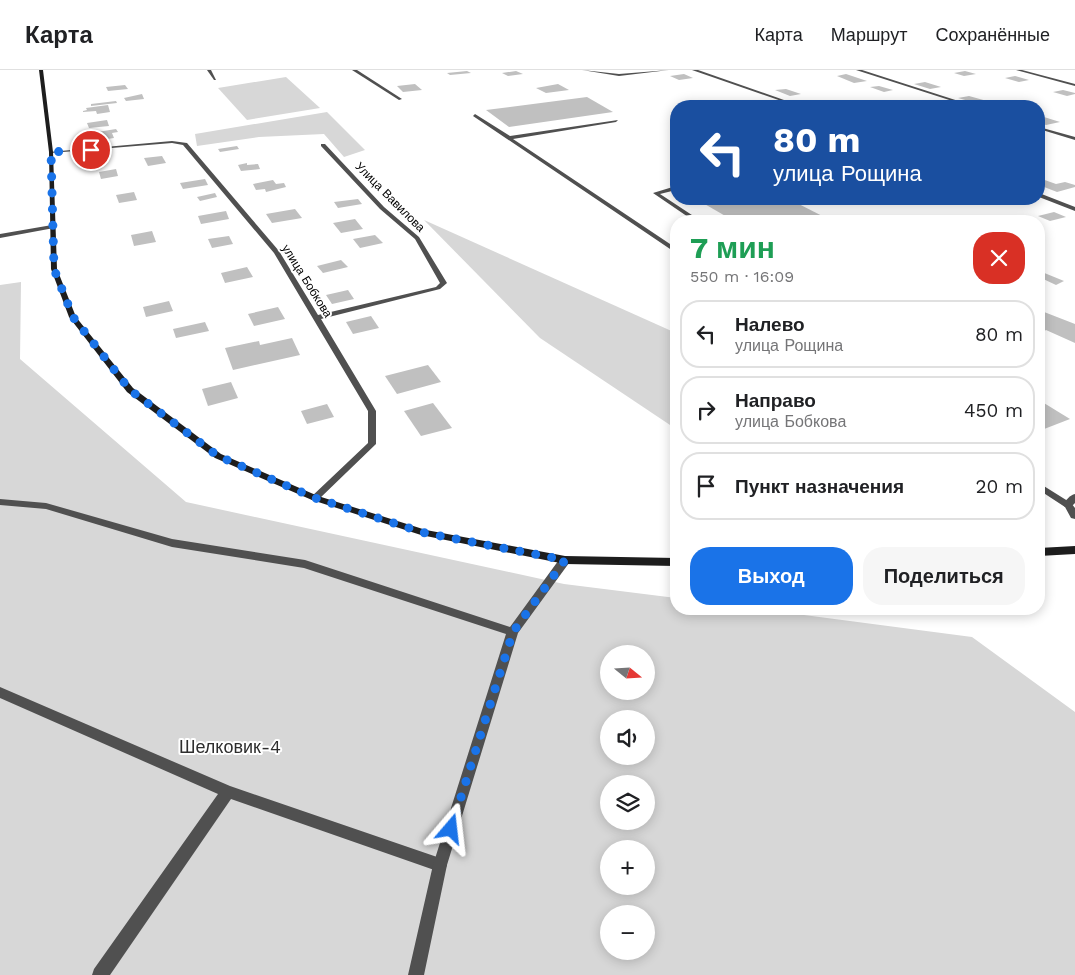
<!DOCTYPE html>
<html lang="ru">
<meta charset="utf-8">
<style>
body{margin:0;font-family:"Work Sans",sans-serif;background:#f6f6f6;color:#202124;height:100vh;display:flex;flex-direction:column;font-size:19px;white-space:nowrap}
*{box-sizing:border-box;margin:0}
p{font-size:16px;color:#757577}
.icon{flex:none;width:28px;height:28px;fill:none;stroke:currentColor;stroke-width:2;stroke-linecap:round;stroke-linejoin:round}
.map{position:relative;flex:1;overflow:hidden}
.panel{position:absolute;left:670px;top:145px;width:375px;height:400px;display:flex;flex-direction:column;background:#fff;border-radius:20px;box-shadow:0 2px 12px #0003}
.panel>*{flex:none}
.banner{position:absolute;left:670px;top:30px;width:375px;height:105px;border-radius:20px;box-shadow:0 2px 12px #0003;background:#1a4fa0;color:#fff;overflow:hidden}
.needle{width:32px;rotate:108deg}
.fabs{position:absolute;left:600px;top:575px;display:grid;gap:10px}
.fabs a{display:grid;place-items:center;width:55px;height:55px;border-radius:50%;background:#fff;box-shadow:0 2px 12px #0003;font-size:25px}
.pin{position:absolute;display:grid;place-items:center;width:42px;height:42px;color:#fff;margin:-21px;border:2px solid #fff;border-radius:50%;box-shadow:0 1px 5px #0007}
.me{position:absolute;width:55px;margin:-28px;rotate:17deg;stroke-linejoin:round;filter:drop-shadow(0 0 4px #0008)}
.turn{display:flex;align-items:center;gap:18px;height:105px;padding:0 20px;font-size:22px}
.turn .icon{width:65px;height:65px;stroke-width:2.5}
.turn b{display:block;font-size:35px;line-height:42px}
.round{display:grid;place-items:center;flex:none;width:52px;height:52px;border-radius:20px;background:#f6f6f6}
.overview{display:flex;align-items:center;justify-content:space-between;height:85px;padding:0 20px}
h1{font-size:30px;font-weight:700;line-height:38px;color:#1e9e55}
.action{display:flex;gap:10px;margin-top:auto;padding:10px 20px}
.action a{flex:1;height:58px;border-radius:20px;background:#1a73e8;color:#fff;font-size:20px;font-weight:700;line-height:58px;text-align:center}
.action a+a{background:#f6f6f6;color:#202124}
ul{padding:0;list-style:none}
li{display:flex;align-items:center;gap:15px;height:68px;margin:0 10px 8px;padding:0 10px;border:2px solid #e0e0e0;border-radius:20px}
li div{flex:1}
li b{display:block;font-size:19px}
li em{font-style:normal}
header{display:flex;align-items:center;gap:30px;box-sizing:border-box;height:70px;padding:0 25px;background:#fff;border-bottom:1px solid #e0e0e0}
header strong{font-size:24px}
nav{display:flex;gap:28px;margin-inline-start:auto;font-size:18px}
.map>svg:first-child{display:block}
</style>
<header>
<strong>Карта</strong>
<nav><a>Карта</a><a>Маршрут</a><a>Сохранённые</a></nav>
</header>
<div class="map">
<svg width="1075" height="905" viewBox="0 0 1075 905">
<rect width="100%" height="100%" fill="#fff"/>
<!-- green -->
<g fill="#d7d7d7" fill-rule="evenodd">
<polygon points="286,7 320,38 247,50 218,18"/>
<polygon points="327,42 365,80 344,87 324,64 259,67 197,76 195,64"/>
<polygon points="424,150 676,263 676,359 540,268"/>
<path d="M 21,212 L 20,289 L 186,432 L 564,514 L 676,528 L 676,539 L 758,539 L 972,567 L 1075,642 L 1075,905 L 0,905 L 0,215 ZM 609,584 L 646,584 L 646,621 L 609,621 ZM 609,649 L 646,649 L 646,686 L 609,686 ZM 609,714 L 646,714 L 646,751 L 609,751 ZM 609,779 L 646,779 L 646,816 L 609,816 ZM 609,844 L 646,844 L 646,881 L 609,881 Z"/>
</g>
<!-- building -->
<g fill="#c0c0c0">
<polygon points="467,1 471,3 450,5 447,3"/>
<polygon points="516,1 523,4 508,6 502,3"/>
<polygon points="965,1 976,4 964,6 954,3"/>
<polygon points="684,4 693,8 679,10 670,6"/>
<polygon points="846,4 867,11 854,13 837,6"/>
<polygon points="1015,6 1029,10 1019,12 1005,8"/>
<polygon points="925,12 941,17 930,19 914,14"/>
<polygon points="415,14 422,20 403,22 397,16"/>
<polygon points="558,14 569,20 546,23 536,18"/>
<polygon points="125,15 128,19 108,21 106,17"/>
<polygon points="879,16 893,20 884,22 870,17"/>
<polygon points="786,19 801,24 790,26 775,20"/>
<polygon points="1063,20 1075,23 1075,24 1067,26 1053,22"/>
<polygon points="142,24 144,29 126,31 124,28"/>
<polygon points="969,26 987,31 976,33 958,28"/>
<polygon points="587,27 613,42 509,57 486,40"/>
<polygon points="116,31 117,33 91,36 91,34"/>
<polygon points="108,35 110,42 97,44 96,41 83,42 83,41 87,40 86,38"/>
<polygon points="1044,47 1060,52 1046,55 1039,52 1039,48"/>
<polygon points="107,50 109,56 89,58 87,53"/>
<polygon points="116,59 118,62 112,63 114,68 94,71 91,63"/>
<polygon points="237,76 239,79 220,82 218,79"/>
<polygon points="162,86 166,93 148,96 144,88"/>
<polygon points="247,93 247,95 258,94 260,99 241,101 238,95"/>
<polygon points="116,99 118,106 101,109 99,102"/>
<polygon points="1039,104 1045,106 1039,108 1056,114 1065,112 1075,115 1075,117 1057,122 1039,115"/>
<polygon points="205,109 208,115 183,119 180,113"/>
<polygon points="273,110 276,114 284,113 286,117 266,122 265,119 256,120 253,114"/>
<polygon points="134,122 137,130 119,133 116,125"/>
<polygon points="215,123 217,127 200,131 197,127"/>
<polygon points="358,129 362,134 338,138 334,132"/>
<polygon points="696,129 789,129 832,151 734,151"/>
<polygon points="991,129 1015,129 1020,131 1005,135"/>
<polygon points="295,139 302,148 272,153 266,144"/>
<polygon points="226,141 229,149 201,154 198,146"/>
<polygon points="1054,142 1066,147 1050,151 1038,146"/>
<polygon points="355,149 363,159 341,163 333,153"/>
<polygon points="152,161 156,172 134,176 131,165"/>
<polygon points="375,165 383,173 360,178 353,169"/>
<polygon points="229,166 233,174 212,178 208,169"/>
<polygon points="341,190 348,197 323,203 317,196"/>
<polygon points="247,197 253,207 225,213 221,203"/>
<polygon points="1042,202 1064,211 1056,215 1039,207 1039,203"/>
<polygon points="348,220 354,229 332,234 326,225"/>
<polygon points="169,231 173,241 146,247 143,237"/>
<polygon points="278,237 285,249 254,256 248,244"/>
<polygon points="1039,240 1075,254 1075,273 1046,260 1039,265"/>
<polygon points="371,246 379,258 353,264 346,252"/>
<polygon points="205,252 209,261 176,268 173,259"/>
<polygon points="292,268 300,285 233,300 225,278 259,271 260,275"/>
<polygon points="428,295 441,312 397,324 385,306"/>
<polygon points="231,312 238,328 208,336 202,319"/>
<polygon points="1039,330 1070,349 1039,361"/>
<polygon points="433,333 452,358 421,366 404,341"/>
<polygon points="327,334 334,347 307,354 301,341"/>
</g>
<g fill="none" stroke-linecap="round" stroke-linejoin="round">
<!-- lane -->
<g fill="#505050" fill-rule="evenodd">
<polygon points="475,44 510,66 618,50 616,52 513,69 676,178 676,183 473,46"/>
<polygon points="676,116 676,120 660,124 701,151 694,151 653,123"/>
<polygon points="52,155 55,157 54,158 0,168 0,164"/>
<path d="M 1075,424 L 1075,433 L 1071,437 L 1065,437 L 1063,435 C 1066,430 1070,425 1075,424 Z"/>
<polygon points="0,617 230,716 440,788 445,790 447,795 445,800 440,802 231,729 110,905 92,905 94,899 218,724 0,628"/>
</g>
<!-- street -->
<g fill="#505050" fill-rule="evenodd">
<polygon points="207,0 211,0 216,10 214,10"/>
<polygon points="352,0 357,0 402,29 399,30"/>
<polygon points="582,0 619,4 669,0 619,6"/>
<polygon points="692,0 698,0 801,36 796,36"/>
<polygon points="856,0 862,0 974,36 968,36"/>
<polygon points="1016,0 1022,0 1075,14 1075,16"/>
<polygon points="1039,57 1075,67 1075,70 1039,59"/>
<polygon points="172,71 187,73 279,181 318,245 436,217 440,213 415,169 380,139 321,76 321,74 325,74 384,137 419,167 447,213 440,219 321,249 376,341 376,374 318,430 312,430 310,428 368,373 368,341 274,183 183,75 172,73 51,83 49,82"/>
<polygon points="1039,123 1075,137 1075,141 1039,127"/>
<polygon points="1039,413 1071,433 1075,438 1075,449 1071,448 1065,437 1039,420"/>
<polygon points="0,429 46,433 172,469 305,490 510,557 561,487 569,487 570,490 569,493 518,563 447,795 424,905 408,905 433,795 506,564 304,498 172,477 46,439 0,435"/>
</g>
<!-- secondary -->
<g fill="#1d1d1d" fill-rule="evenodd">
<polygon points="39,0 43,0 53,82 57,199 76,247 133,318 221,384 318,426 426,460 565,486 676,488 676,496 565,494 421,465 312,430 215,388 127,322 69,247 51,199 49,82"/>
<polygon points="1075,476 1075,484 1039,486 1039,478"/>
</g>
</g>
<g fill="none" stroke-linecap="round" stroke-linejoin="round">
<!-- route -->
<polyline stroke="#1a73e8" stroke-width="9" stroke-dasharray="0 16.2" points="91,80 51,82 54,199 73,247 130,320 218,386 315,428 425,463 565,490 513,562 451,759"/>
</g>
<g text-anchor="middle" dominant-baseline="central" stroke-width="4" stroke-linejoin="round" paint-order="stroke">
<!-- far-street labels -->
<g font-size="12" fill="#000" stroke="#fff">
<text transform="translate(390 127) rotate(45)">Улица Вавилова</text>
<text transform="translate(307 211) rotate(58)">улица Бобкова</text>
</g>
<!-- near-park labels -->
<g font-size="18" fill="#2e2e2e" stroke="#fff">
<text x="230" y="676">Шелковик-4</text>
</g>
</g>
</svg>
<div class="fabs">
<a><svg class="needle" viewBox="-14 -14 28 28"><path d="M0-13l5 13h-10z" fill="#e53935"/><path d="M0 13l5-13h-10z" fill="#757577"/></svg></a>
<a><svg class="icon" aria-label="sound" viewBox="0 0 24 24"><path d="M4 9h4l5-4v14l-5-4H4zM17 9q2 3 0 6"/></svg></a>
<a><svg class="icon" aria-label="layers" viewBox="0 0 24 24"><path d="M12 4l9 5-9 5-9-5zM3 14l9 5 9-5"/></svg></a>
<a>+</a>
<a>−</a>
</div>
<div class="pin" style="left:91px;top:80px;background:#d93025"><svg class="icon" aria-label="arrive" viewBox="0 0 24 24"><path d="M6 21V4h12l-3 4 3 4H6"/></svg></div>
<svg class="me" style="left:451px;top:759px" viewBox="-20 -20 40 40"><path d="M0-17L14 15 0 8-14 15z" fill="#1a73e8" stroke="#fff" stroke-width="4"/></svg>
<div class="banner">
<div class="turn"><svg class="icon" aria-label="left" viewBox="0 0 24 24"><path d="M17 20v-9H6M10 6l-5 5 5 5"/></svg><div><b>80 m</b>улица Рощина</div></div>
</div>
<section class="panel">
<div class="overview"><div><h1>7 мин</h1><p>550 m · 16:09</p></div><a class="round" style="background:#d93025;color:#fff"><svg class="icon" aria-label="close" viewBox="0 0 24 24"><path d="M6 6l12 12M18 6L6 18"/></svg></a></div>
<ul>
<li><svg class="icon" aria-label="left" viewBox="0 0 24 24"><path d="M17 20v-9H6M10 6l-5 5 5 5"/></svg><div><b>Налево</b><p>улица Рощина</p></div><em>80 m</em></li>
<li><svg class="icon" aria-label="right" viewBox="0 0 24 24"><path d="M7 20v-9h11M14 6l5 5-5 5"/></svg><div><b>Направо</b><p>улица Бобкова</p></div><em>450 m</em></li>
<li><svg class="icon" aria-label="arrive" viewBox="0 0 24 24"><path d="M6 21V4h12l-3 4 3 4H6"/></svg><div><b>Пункт назначения</b></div><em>20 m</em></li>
</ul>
<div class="action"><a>Выход</a><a>Поделиться</a></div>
</section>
</div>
